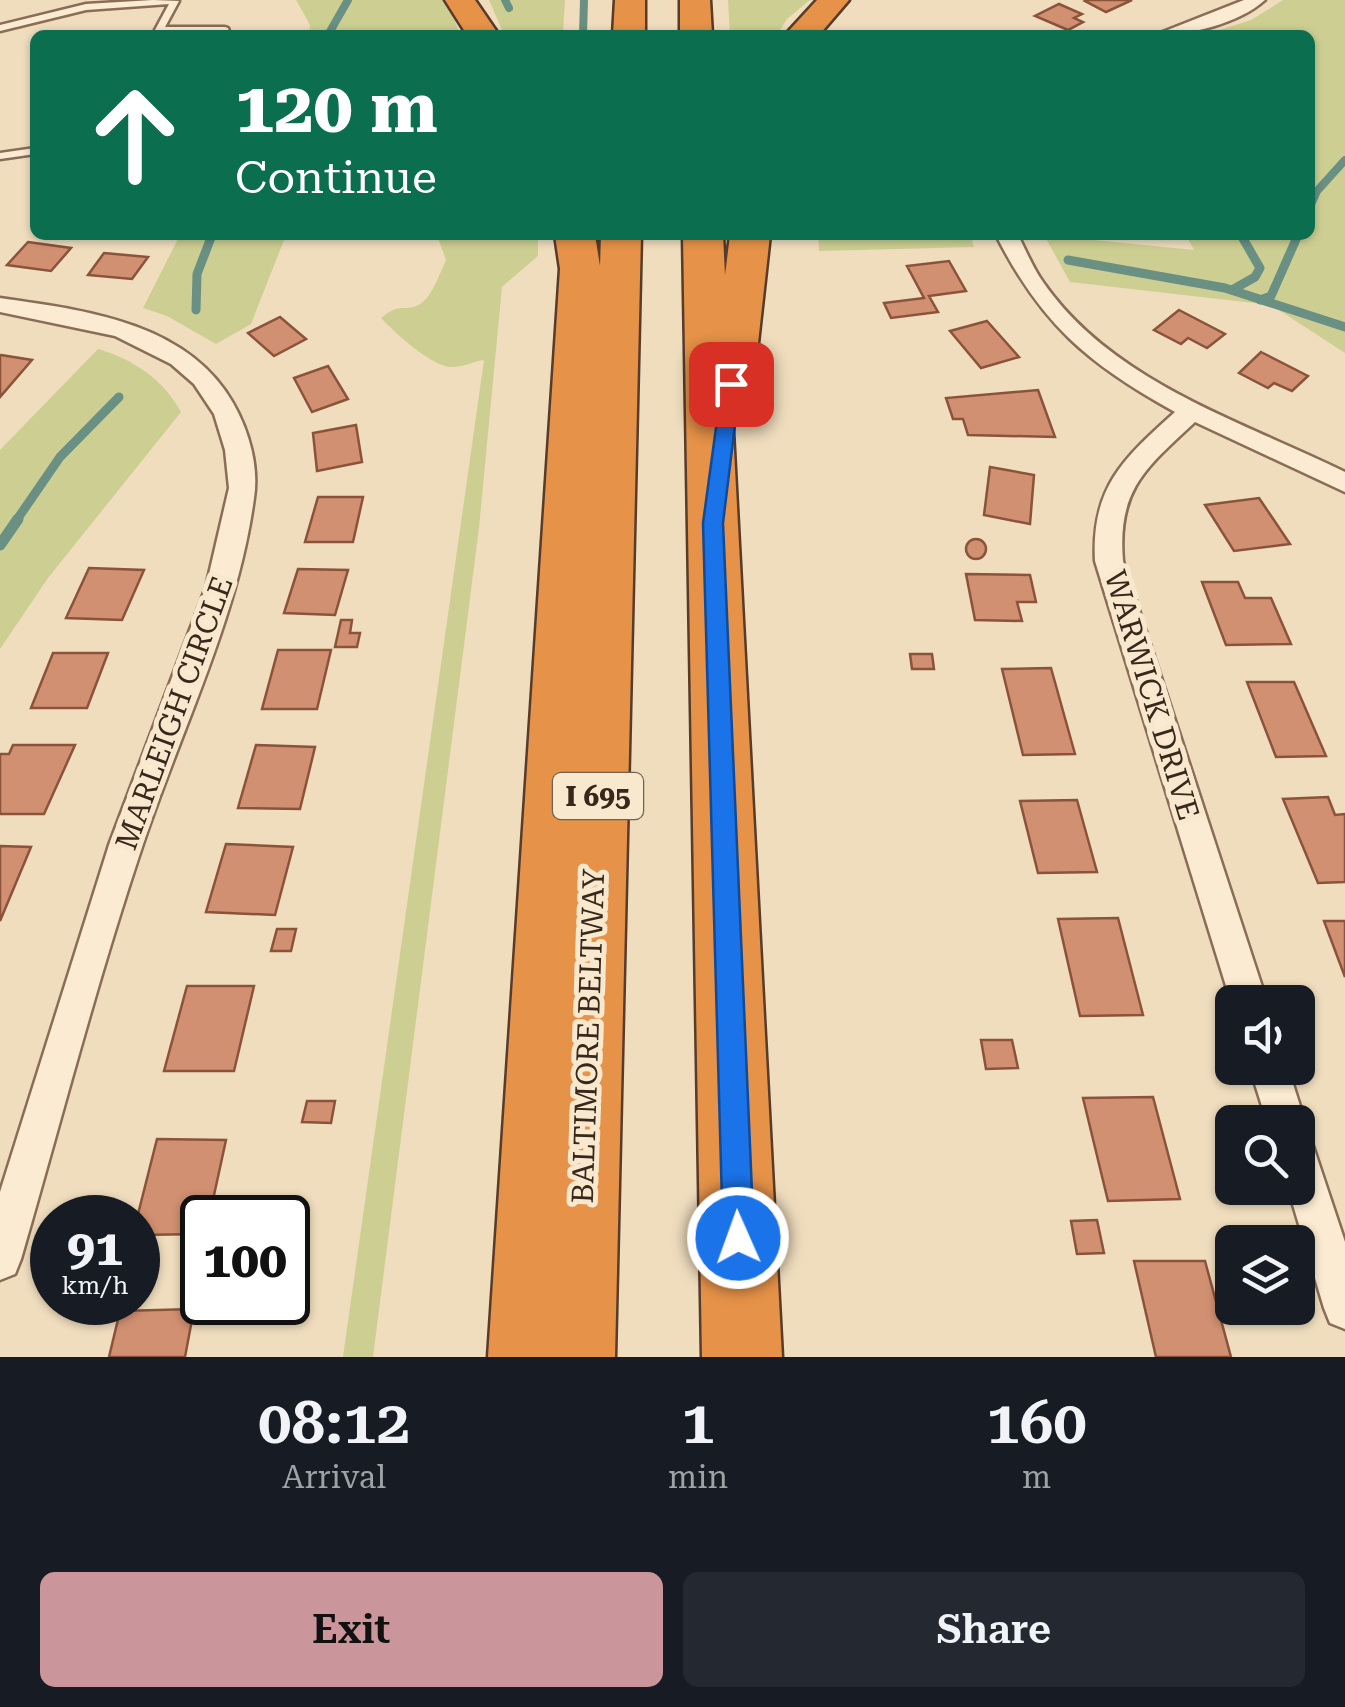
<!DOCTYPE html>
<style>
body{margin:0;font-family:"Roboto Serif",serif;background:#242831;color:#f1f3f6;height:100vh;display:flex;flex-direction:column;font-size:38px;white-space:nowrap}
*{box-sizing:border-box;margin:0}
p{font-size:32px;color:#9ea1a6}
.icon{flex:none;width:55px;height:55px;fill:none;stroke:currentColor;stroke-width:2;stroke-linecap:round;stroke-linejoin:round}
.map{position:relative;height:1357px;overflow:hidden}
.sheet{display:flex;flex-direction:column;background:#171b24;flex:1}
.sheet>*{flex:none}
.top-card{position:absolute;left:30px;top:30px;width:1285px;height:210px;border-radius:15px;box-shadow:0 2px 8px #0004;background:#0b6e4f;color:#fff;overflow:hidden}
.fabs{position:absolute;left:1215px;top:985px;display:grid;gap:20px}
.fabs a{display:grid;place-items:center;width:100px;height:100px;border-radius:15px;background:#171b24;box-shadow:0 2px 8px #0004;font-size:50px}
.speed{position:absolute;left:30px;top:1195px;display:flex;gap:20px;font-size:50px;font-weight:700;text-align:center}
.speed>*{display:grid;place-content:center;width:130px;height:130px;border-radius:50%;background:#171b24;box-shadow:0 2px 8px #0004;line-height:1}
.speed small{font-size:25px;font-weight:400}
.speed .limit{border:5px solid #111;border-radius:15px;background:#fff;color:#111}
.pin{position:absolute;display:grid;place-items:center;width:85px;height:85px;color:#fff;margin:-42px;border-radius:20px;box-shadow:0 5px 15px #0006}
.me{position:absolute;width:110px;margin:-55px;rotate:358deg;stroke-linejoin:round;filter:drop-shadow(0 0 8px #0008)}
.turn{display:flex;align-items:center;gap:35px;height:210px;padding:0 40px;font-size:45px}
.turn .icon{width:130px;height:130px;stroke-width:2.5}
.turn b{display:block;font-size:70px;line-height:85px}
.eta{display:flex;justify-content:space-evenly;align-items:center;height:170px;text-align:center}
.eta b{font-size:60px;font-weight:600;line-height:70px}
.action{display:flex;gap:20px;margin-top:auto;padding:20px 40px}
.action a{flex:1;height:115px;border-radius:15px;background:#cb959c;color:#111;font-size:40px;font-weight:600;line-height:115px;text-align:center}
.action a+a{background:#242831;color:#f1f3f6}
.map>svg:first-child{display:block}
</style>
<div class="map">
<svg width="1345" height="1357" viewBox="0 0 1345 1357">
<rect width="100%" height="100%" fill="#f0ddbe"/>
<!-- green -->
<g fill="#cdcf92">
<polygon points="296,0 448,0 460,35 309,35 310,25"/>
<polygon points="489,0 565,0 563,32 509,35 502,30"/>
<polygon points="728,0 810,0 787,19 777,35 730,35"/>
<polygon points="1283,0 1345,0 1345,353 1271,305 1070,282 1044,235 1194,250 1186,235 1310,235 1310,35 1204,35 1251,20"/>
<polygon points="180,235 286,235 251,324 216,344 167,316 143,308"/>
<path d="M 437,235 L 538,235 L 538,256 L 502,287 L 479,528 L 373,1357 L 343,1357 L 484,360 C 475,361 463,367 453,367 C 434,369 394,332 381,318 C 401,301 404,313 420,304 C 432,297 440,273 446,260 Z"/>
<polygon points="818,235 970,235 974,247 819,251"/>
<path d="M 98,349 C 133,359 164,380 181,412 L 48,578 L 0,649 L 0,450 Z"/>
</g>
<g fill="none" stroke-linecap="round" stroke-linejoin="round">
<!-- stream-far2 -->
<g stroke="#699083" stroke-width="8">
<polyline points="505,0 509,8"/>
<polyline points="328,35 348,0"/>
<polyline points="583,35 584,0"/>
<polyline points="1310,207 1317,191 1345,160"/>
</g>
<!-- stream-far1 -->
<g stroke="#699083" stroke-width="9">
<polyline points="1068,260 1225,288 1345,327"/>
<polyline points="1232,290 1255,277 1260,268 1241,235"/>
<polyline points="1260,300 1271,296 1298,235"/>
<polyline points="196,310 197,274 212,235"/>
<polyline points="16,521 60,457 119,397"/>
</g>
<!-- stream -->
<polyline stroke="#699083" stroke-width="11" points="0,545 18,519"/>
</g>
<!-- building -->
<g fill="#d19071" stroke="#8a533a" stroke-width="2.5">
<polygon points="1132,0 1106,12 1085,1 1087,0"/>
<polygon points="1059,4 1082,14 1074,18 1083,22 1068,30 1035,16"/>
<polygon points="28,242 71,248 51,271 7,265"/>
<polygon points="104,253 148,257 132,279 88,275"/>
<polygon points="949,261 966,291 929,296 938,312 891,318 884,303 924,298 907,266"/>
<polygon points="1179,310 1225,334 1207,348 1188,338 1181,344 1154,330"/>
<polygon points="280,317 306,339 274,356 248,333"/>
<polygon points="987,321 1019,357 981,368 950,331"/>
<polygon points="1261,352 1308,376 1292,391 1274,383 1268,388 1239,373"/>
<polygon points="1,355 32,360 0,397 0,356"/>
<polygon points="328,366 348,399 312,412 294,378"/>
<polygon points="1038,390 1055,437 968,435 963,419 953,419 946,398"/>
<polygon points="356,425 362,462 317,471 313,433"/>
<polygon points="990,467 1034,475 1030,524 984,515"/>
<polygon points="318,497 363,497 353,542 305,542"/>
<polygon points="1259,498 1290,544 1234,551 1205,505"/>
<circle cx="976" cy="549" r="10"/>
<polygon points="89,568 144,570 122,620 66,618"/>
<polygon points="298,569 348,570 335,615 284,613"/>
<polygon points="966,574 1030,575 1036,602 1017,602 1022,621 975,620"/>
<polygon points="1202,582 1238,582 1245,598 1271,598 1291,644 1226,645"/>
<polygon points="341,620 352,620 350,633 360,633 357,647 335,647"/>
<polygon points="278,650 331,650 317,709 262,709"/>
<polygon points="53,653 108,653 87,708 31,708"/>
<polygon points="910,654 932,654 934,669 912,669"/>
<polygon points="1051,668 1075,754 1023,755 1002,669"/>
<polygon points="1247,682 1294,682 1326,756 1276,757"/>
<polygon points="13,745 75,745 44,814 0,814 0,754 9,754"/>
<polygon points="256,745 315,747 300,809 238,808"/>
<polygon points="1328,797 1335,815 1345,814 1345,882 1318,883 1283,799"/>
<polygon points="1077,800 1097,872 1038,873 1020,801"/>
<polygon points="226,844 293,847 275,915 206,912"/>
<polygon points="0,846 31,847 0,921"/>
<polygon points="1118,918 1143,1015 1080,1016 1058,919"/>
<polygon points="1324,921 1345,921 1345,977"/>
<polygon points="277,929 296,929 291,951 271,951"/>
<polygon points="187,986 254,986 234,1071 164,1071"/>
<polygon points="981,1040 1012,1040 1018,1068 986,1069"/>
<polygon points="1153,1097 1180,1199 1108,1201 1083,1098"/>
<polygon points="307,1101 335,1101 331,1123 302,1122"/>
<polygon points="157,1139 226,1140 209,1218 202,1218 202,1234 138,1235 137,1218"/>
<polygon points="1097,1220 1104,1253 1077,1254 1071,1221"/>
<polygon points="1134,1261 1205,1261 1231,1357 1156,1357"/>
<polygon points="194,1309 185,1357 109,1357 120,1311"/>
</g>
<g fill="none" stroke-linecap="round" stroke-linejoin="round">
<!-- lane casing -->
<g stroke="#8a6d56" stroke-width="5">
<g id="lane">
<polygon points="153,0 179,1 165,27 225,27 228,28 230,35 222,35 221,33 156,32 155,30 169,4 86,10 0,31 0,25 86,4"/>
<polygon points="35,148 35,154 0,159 0,153"/>
</g>
</g>
<!-- street casing -->
<g stroke="#8a6d56" stroke-width="5">
<g id="street">
<path d="M 1244,0 L 1265,0 C 1238,24 1190,35 1155,35 Z"/>
<path d="M 996,235 L 1018,235 C 1026,251 1033,268 1043,282 C 1112,382 1241,421 1345,472 L 1345,492 L 1195,422 C 1146,468 1117,489 1123,561 L 1267,1002 L 1232,1002 L 1232,1006 L 1231,1002 L 1095,561 C 1091,487 1124,458 1175,412 C 1088,364 1041,324 996,235 Z"/>
<path d="M 0,298 C 84,310 187,322 233,403 C 249,431 259,467 254,498 C 238,618 181,730 143,844 C 97,981 61,1121 21,1259 L 15,1274 L 0,1280 L 0,1192 L 109,845 L 206,587 L 229,488 L 225,450 L 214,414 L 194,384 L 171,364 L 115,336 L 0,312 Z"/>
<polygon points="1250,1068 1288,1068 1305,1122 1300,1136 1298,1122 1267,1122"/>
<polygon points="1298,1137 1312,1143 1345,1242 1345,1329 1330,1323 1324,1308 1288,1188 1298,1188"/>
</g>
</g>
<!-- highway casing -->
<g stroke="#573b2b" stroke-width="5">
<g id="highway">
<polygon points="445,0 475,0 499,35 467,35"/>
<polygon points="615,0 645,0 645,35 613,35"/>
<polygon points="680,0 710,0 712,35 680,35"/>
<polygon points="817,0 849,0 819,35 785,35"/>
<polygon points="555,235 595,235 600,266 601,235 641,235 615,1357 488,1357 560,269"/>
<polygon points="683,235 723,235 725,275 730,235 770,235 756,361 749,371 730,374 782,1357 702,1357"/>
</g>
</g>
<!-- lane -->
<use href="#lane" fill="#fbebd2" fill-rule="evenodd"/>
<!-- street -->
<use href="#street" fill="#fbebd2" fill-rule="evenodd"/>
<!-- highway -->
<use href="#highway" fill="#e69248" fill-rule="evenodd"/>
</g>
<!-- route -->
<polygon fill="#1a73e8" stroke="#114b97" stroke-width="2.5" points="731,377 740,384 723,523 754,1238 749,1249 738,1253 727,1249 723,1238 703,523 722,384"/>
<g text-anchor="middle" dominant-baseline="central" stroke-width="10" stroke-linejoin="round" paint-order="stroke">
<!-- shield labels -->
<rect fill="#f7e8ce" stroke="#716151" stroke-width="2.5" x="553" y="773" width="90" height="46" rx="8"/>
<g font-size="28" font-weight="bold" fill="#38271b">
<text x="598" y="796">I 695</text>
</g>
<!-- street labels -->
<g font-size="30" fill="#38271b" stroke="#f7e8ce">
<text transform="translate(1152 695) rotate(73)">WARWICK DRIVE</text>
<text transform="translate(174 713) rotate(-70)">MARLEIGH CIRCLE</text>
<text transform="translate(588 1036) rotate(-88)">BALTIMORE BELTWAY</text>
</g>
</g>
</svg>
<div class="fabs">
<a><svg class="icon" aria-label="sound" viewBox="0 0 24 24"><path d="M4 9h4l5-4v14l-5-4H4zM17 9q2 3 0 6"/></svg></a>
<a><svg class="icon" aria-label="search" viewBox="0 0 24 24"><circle cx="10" cy="10" r="6"/><path d="M15 15l6 6"/></svg></a>
<a><svg class="icon" aria-label="layers" viewBox="0 0 24 24"><path d="M12 4l9 5-9 5-9-5zM3 14l9 5 9-5"/></svg></a>
</div>
<div class="speed"><div>91<small>km/h</small></div><div class="limit">100</div></div>
<div class="pin" style="left:731px;top:384px;background:#d93025"><svg class="icon" aria-label="arrive" viewBox="0 0 24 24"><path d="M6 21V4h12l-3 4 3 4H6"/></svg></div>
<svg class="me" style="left:738px;top:1238px" viewBox="-20 -20 40 40"><circle r="17" fill="#1a73e8" stroke="#fff" stroke-width="3"/><path d="M0-11L8 9 0 5-8 9z" fill="#fff"/></svg>
<div class="top-card">
<div class="turn"><svg class="icon" aria-label="ahead" viewBox="0 0 24 24"><path d="M12 20V5M6 11l6-6 6 6"/></svg><div><b>120 m</b>Continue</div></div>
</div>
</div>
<section class="sheet">
<div class="eta">
<div><b>08:12</b><p>Arrival</p></div>
<div><b>1</b><p>min</p></div>
<div><b>160</b><p>m</p></div>
</div>
<div class="action"><a>Exit</a><a>Share</a></div>
</section>
